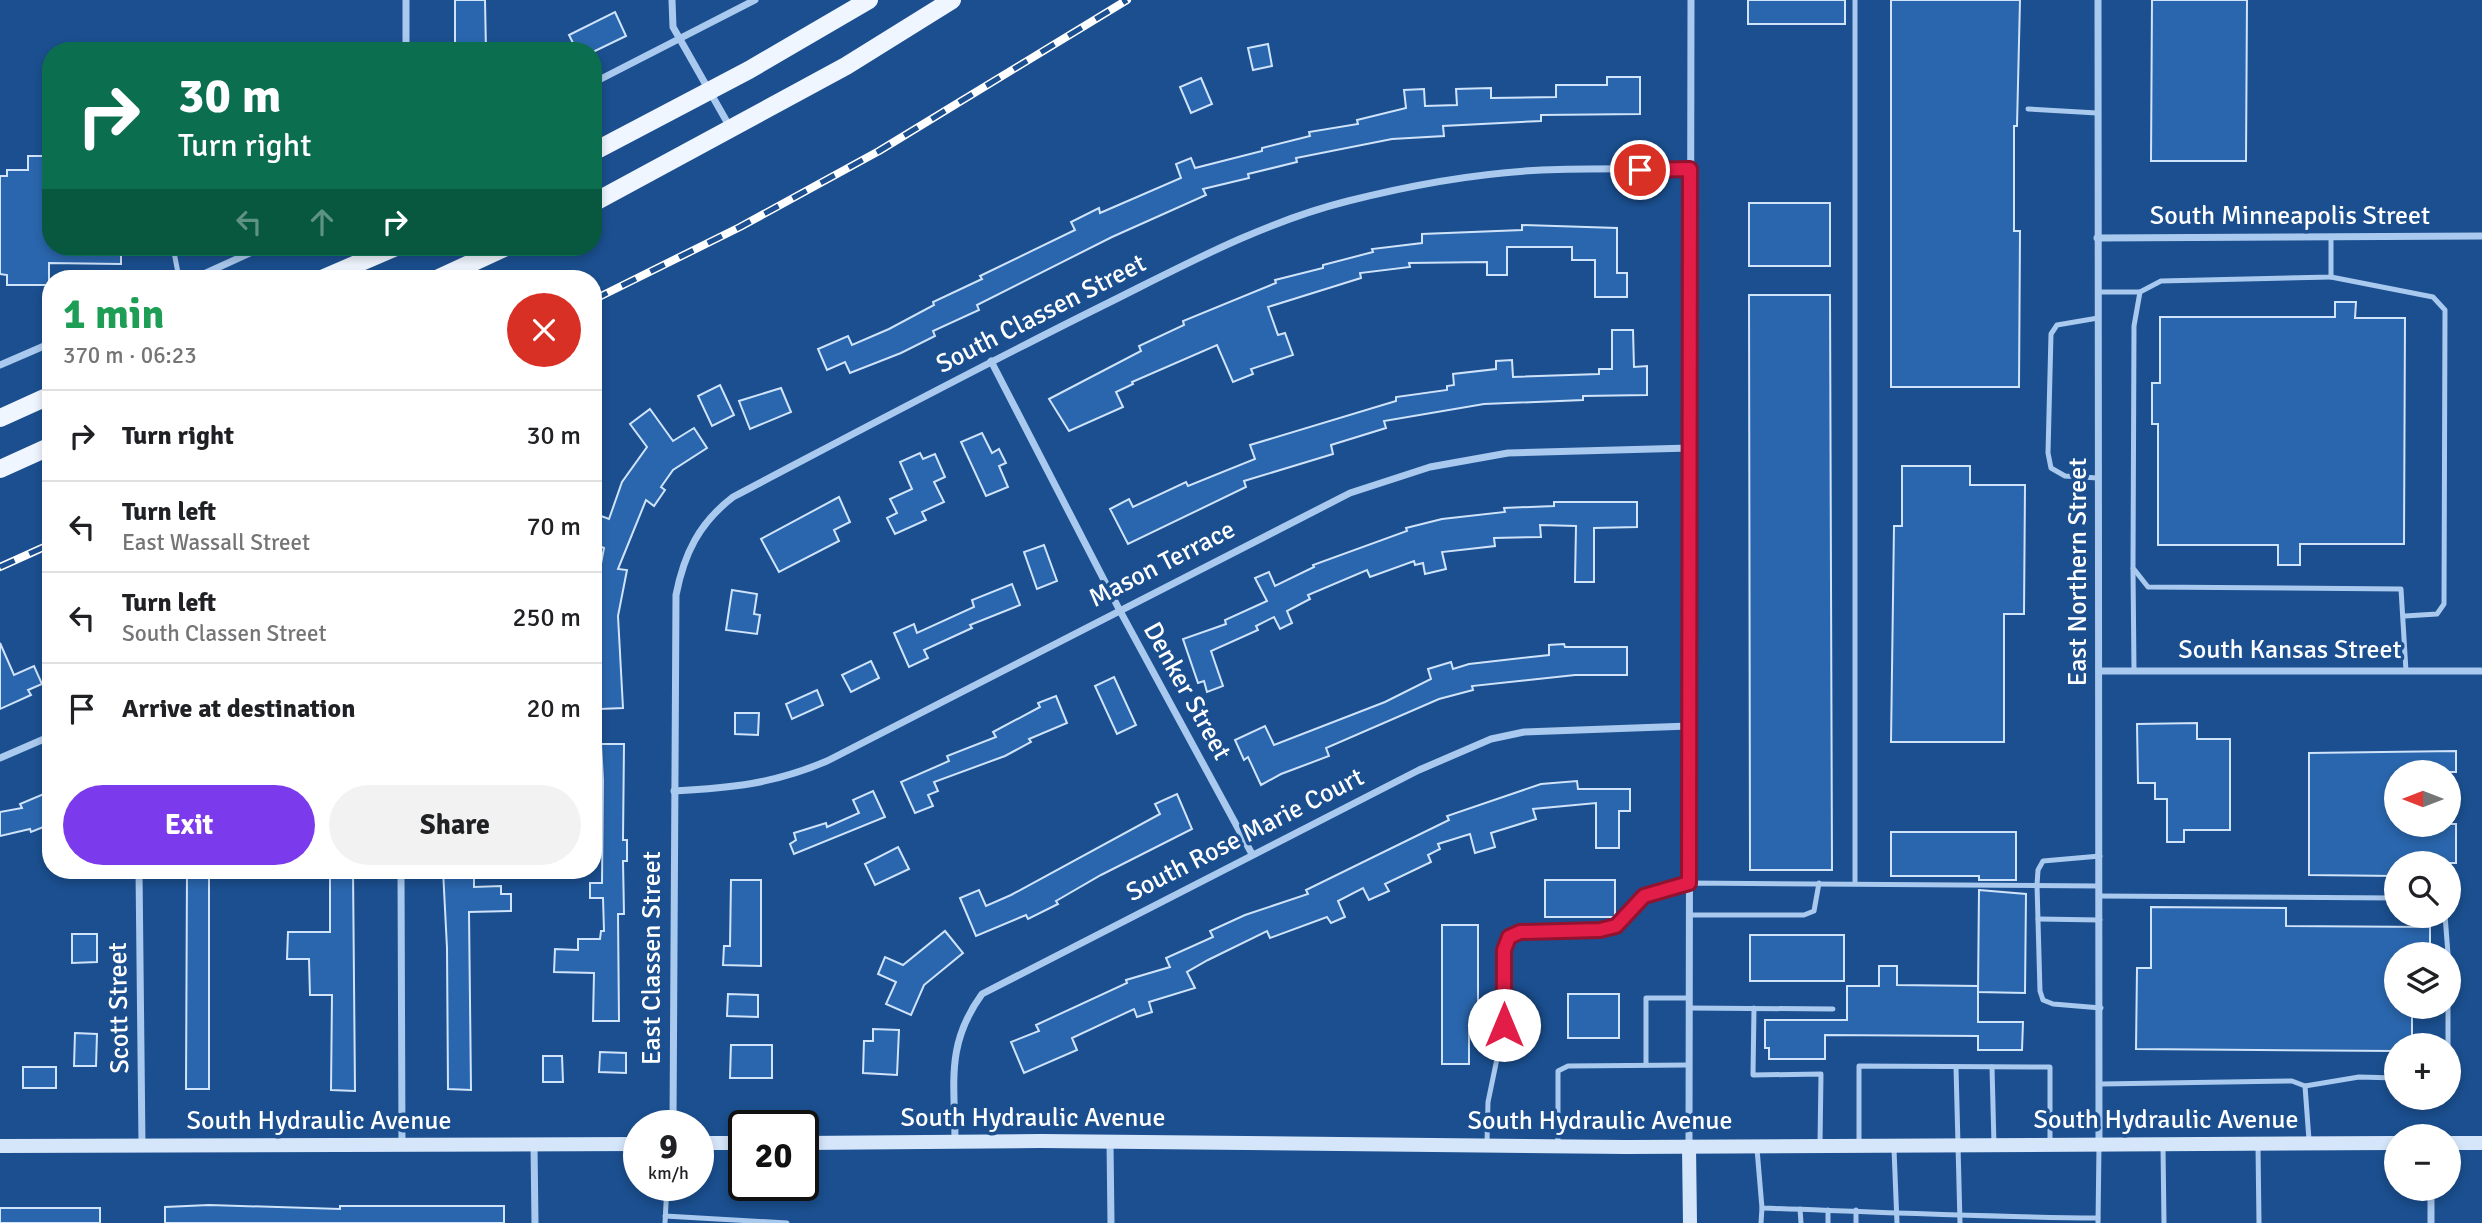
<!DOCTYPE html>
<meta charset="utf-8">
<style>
body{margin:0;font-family:Signika,sans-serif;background:#f2f2f2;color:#202124;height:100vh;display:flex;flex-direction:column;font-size:26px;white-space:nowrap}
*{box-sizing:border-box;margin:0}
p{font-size:23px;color:#757577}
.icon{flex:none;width:38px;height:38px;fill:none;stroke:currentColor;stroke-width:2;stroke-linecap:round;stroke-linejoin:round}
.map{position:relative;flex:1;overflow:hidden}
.details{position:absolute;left:42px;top:270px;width:560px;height:609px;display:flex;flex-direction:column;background:#fff;border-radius:28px;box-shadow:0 4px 10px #0003}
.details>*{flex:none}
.hud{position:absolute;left:42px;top:42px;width:560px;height:214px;border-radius:28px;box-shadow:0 4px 10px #0003;background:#0b6e4f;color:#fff;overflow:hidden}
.needle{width:46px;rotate:270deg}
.fabs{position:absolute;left:2384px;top:760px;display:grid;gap:14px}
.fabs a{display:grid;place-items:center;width:77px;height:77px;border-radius:50%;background:#fff;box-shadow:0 4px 10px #0003;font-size:35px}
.speed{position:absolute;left:623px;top:1110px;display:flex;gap:14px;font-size:35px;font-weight:700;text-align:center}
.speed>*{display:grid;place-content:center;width:91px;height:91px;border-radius:50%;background:#fff;box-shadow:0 4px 10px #0003;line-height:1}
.speed small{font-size:18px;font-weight:400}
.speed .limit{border:4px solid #111;border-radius:10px;background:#fff;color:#111}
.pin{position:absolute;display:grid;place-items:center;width:60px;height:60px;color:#fff;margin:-30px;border:4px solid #fff;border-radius:50%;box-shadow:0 2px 7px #0007}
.me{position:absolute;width:77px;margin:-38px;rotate:0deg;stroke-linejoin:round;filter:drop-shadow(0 0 5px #0008)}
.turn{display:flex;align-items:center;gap:24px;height:147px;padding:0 21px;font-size:32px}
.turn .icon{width:91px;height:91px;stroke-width:2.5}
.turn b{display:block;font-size:49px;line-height:60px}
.lanes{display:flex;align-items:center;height:66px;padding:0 21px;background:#0003;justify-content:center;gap:35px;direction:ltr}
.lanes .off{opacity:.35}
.round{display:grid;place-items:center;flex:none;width:74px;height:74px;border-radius:37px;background:#f2f2f2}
.headline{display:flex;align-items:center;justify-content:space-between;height:119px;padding:0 21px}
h1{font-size:42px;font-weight:800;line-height:52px;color:#1e9e55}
.action{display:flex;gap:14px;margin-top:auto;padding:14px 21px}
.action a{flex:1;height:80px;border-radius:42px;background:#7c3aed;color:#fff;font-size:28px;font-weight:800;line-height:80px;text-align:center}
.action a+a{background:#f2f2f2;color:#202124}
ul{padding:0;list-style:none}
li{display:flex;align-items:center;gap:21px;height:91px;padding:0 21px;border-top:2px solid #e0e0e0}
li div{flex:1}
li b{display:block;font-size:26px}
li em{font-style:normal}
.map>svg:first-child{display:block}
</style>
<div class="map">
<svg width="2482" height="1223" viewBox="0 0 2482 1223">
<rect width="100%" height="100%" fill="#1b4f8f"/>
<!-- building -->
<g fill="#2a66ad" stroke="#cfe3fa" stroke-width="2">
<polygon points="455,0 485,0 486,51 455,51"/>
<rect x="1748" y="0" width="97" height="24"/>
<polygon points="1891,0 2020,0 2017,126 2014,126 2014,231 2020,231 2019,387 1891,387"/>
<polygon points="2152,0 2247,0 2246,161 2151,161"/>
<polygon points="615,12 626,36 595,51 577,51 569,35"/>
<polygon points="1268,44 1272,66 1253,70 1248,48"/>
<polygon points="1607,77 1640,77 1640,114 1541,115 1541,121 1443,126 1444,136 1392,139 1296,158 1297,162 1248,174 1249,178 1203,189 1206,195 1112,237 977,305 979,310 933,331 935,336 901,353 850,373 845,362 827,370 818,349 848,336 852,345 889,329 934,305 933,302 982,279 980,276 1075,230 1071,222 1099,208 1100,213 1181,178 1176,164 1191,158 1195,168 1262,151 1262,148 1310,136 1309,132 1358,124 1357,120 1406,108 1404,90 1424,89 1425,106 1457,105 1456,89 1491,88 1491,98 1556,97 1556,85 1607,85"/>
<polygon points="1201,78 1212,104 1191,113 1180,87"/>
<polygon points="28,156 44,156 44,169 51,169 51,247 121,247 121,264 49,263 49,285 7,285 7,275 0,274 0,176 7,176 7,170 28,170"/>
<rect x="1749" y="203" width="81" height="63"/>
<polygon points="1522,225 1617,228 1617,273 1627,273 1627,297 1595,297 1595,260 1572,260 1572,247 1507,247 1507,275 1487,275 1487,262 1409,263 1410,267 1360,273 1361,278 1268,307 1278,335 1285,333 1293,355 1251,369 1253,374 1233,382 1217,345 1132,382 1133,384 1116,392 1123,407 1069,431 1049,399 1141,351 1139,346 1184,325 1183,321 1276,283 1275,280 1323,268 1323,265 1373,252 1372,249 1422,243 1422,234 1522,230"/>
<polygon points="1749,295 1830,295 1832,870 1750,870"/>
<polygon points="2335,302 2356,302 2355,318 2405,318 2404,544 2300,544 2300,565 2278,565 2278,545 2158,545 2158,424 2152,424 2152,383 2160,383 2160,317 2335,317"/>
<polygon points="1612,330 1633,330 1634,367 1647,366 1647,395 1583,396 1583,400 1484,404 1384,421 1386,428 1331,445 1333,454 1244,481 1246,487 1128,544 1110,509 1129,499 1133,507 1186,482 1188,486 1255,459 1250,445 1396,401 1396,397 1447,390 1447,386 1454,385 1453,374 1496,369 1496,361 1512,360 1513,377 1599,374 1599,369 1612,369"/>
<polygon points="720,385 734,415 712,426 698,396"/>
<polygon points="781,388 791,412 750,429 739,401"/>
<polygon points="650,409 673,441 694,428 707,448 673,470 661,487 665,490 654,506 646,500 618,569 627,570 618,616 623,708 600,709 599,650 594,650 593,606 604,548 593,544 593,513 609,519 622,482 647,447 630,424"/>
<polygon points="982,433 992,453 999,449 1006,463 999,466 1008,487 986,496 961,442"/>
<polygon points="920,453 923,459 935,454 945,477 934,482 944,502 922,512 926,520 895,534 887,518 897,513 890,499 912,489 900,462"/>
<polygon points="1902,466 1970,466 1970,485 2025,485 2024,614 2004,614 2004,742 1891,742 1894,526 1902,526"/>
<polygon points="839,497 850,522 834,530 839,541 779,572 761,539"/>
<polygon points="1554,502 1637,502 1637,527 1594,528 1594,582 1575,582 1576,526 1540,525 1541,537 1494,538 1495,546 1442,552 1446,569 1425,574 1423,563 1415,565 1414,561 1370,577 1367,570 1308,595 1310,599 1287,611 1292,623 1280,629 1274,617 1256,626 1258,630 1211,651 1223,686 1207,692 1204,681 1198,683 1183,639 1226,624 1225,620 1267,601 1255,578 1269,572 1275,586 1314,567 1313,565 1407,531 1406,528 1442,519 1505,512 1504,508 1554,506"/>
<polygon points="1044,545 1057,581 1037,589 1024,552"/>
<polygon points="1012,584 1020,605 970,625 972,628 924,650 928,658 909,667 894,633 914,624 917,633 974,607 972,600"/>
<polygon points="732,590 757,594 754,614 760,615 757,634 726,630"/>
<polygon points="0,643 14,675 34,666 42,684 28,690 31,695 0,709"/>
<polygon points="1564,644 1565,647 1627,647 1627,675 1575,675 1472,686 1473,690 1439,699 1326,748 1329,756 1281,774 1261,785 1248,757 1244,760 1235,740 1265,726 1274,745 1385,702 1431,679 1428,669 1451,662 1453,669 1469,664 1549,655 1549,645"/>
<polygon points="871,661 879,678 851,692 842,675"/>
<polygon points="1114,677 1136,725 1117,734 1095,686"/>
<polygon points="817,690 823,705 792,719 786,704"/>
<polygon points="1056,696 1067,723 1029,739 1031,742 1005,756 934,782 938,791 928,795 933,806 915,813 901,782 949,761 947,756 996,737 993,732 1040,707 1038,703"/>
<polygon points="735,713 759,713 758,735 735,734"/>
<polygon points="2197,723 2197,739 2230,739 2230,830 2184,830 2184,842 2167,842 2167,799 2155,799 2155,783 2138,783 2137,724"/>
<polygon points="601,744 624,744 623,840 627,840 627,861 623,861 624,914 618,914 619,1021 593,1021 594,973 554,972 555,949 578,950 578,939 600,939 601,931 604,931 603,898 590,898 590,883 602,883 603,780"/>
<polygon points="2456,751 2456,772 2396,772 2396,824 2456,824 2456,863 2396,863 2396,876 2309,875 2309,753"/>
<polygon points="1577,781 1578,789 1630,789 1630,811 1619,811 1619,848 1596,848 1596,803 1533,809 1536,819 1491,833 1495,847 1475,853 1470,834 1438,844 1440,849 1428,855 1431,862 1385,884 1389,891 1369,900 1363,888 1338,901 1345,917 1331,923 1327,917 1270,938 1267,931 1208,960 1187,972 1195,988 1149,1002 1152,1012 1137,1017 1134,1009 1072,1038 1077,1050 1024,1073 1011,1042 1039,1031 1036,1025 1127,983 1126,980 1170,967 1166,958 1213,937 1210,931 1245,915 1308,894 1306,890 1449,820 1447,816 1541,784"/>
<polygon points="873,791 885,817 794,854 790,844 796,840 794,833 826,823 827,827 859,813 853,800"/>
<polygon points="46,793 51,805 51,824 31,832 30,829 0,836 0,812 22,808 20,804"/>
<polygon points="1177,794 1192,829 1101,875 1056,901 1058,904 1028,919 1026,915 976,936 960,898 979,890 986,906 1011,895 1160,814 1155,804"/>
<polygon points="1891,832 2016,832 2016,880 1979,880 1979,876 1891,876"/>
<polygon points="898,847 909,869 875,885 865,864"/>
<polygon points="187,870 209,870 209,1089 186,1089"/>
<polygon points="330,870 353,870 355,1091 331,1090 332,995 310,995 309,959 287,959 288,932 330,932"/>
<polygon points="443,870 474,870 474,887 501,886 501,894 511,894 511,911 469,912 471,1090 448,1089 447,948"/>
<polygon points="731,880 761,880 761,966 723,965 724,946 730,946"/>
<rect x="1545" y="880" width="70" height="37"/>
<polygon points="1979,890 2026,894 2025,993 1978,992"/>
<polygon points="2151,907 2286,908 2286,926 2430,927 2430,954 2396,954 2396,1006 2412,1006 2412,1045 2396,1045 2396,1051 2136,1049 2137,968 2151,968"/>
<polygon points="1442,925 1478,925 1478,1029 1469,1029 1469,1064 1442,1064"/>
<polygon points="945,931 963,953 924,985 911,1015 886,1004 896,982 878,974 885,957 903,965"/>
<polygon points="72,934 97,934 97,962 72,963"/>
<rect x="1750" y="935" width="94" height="46"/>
<polygon points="1879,966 1897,966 1897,985 1978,986 1978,1022 2023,1022 2022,1050 1978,1050 1978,1036 1825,1035 1825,1059 1769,1059 1769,1048 1765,1048 1765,1020 1847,1020 1847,986 1879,986"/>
<polygon points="728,994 758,995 758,1017 727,1016"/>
<rect x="1568" y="994" width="51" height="44"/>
<polygon points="873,1029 899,1030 897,1075 863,1073 864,1041 873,1041"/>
<polygon points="75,1033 97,1034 96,1066 74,1066"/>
<polygon points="731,1045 772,1045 772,1078 730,1078"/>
<polygon points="600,1052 626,1053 626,1073 599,1072"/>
<polygon points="543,1056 562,1056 563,1082 543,1082"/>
<rect x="23" y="1067" width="33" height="21"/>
<polygon points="209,1205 340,1209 340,1206 504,1206 504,1223 165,1223 165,1207"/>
<rect x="0" y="1208" width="100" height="15"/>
</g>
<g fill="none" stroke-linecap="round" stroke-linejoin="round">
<!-- lane -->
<g stroke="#a9c9ee" stroke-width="5">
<polyline points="1855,0 1855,883"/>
<polyline points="2028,109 2097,113"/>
<polyline points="173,247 179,278"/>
<polyline points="2331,277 2433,297 2445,310 2444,604 2437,614 2405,616"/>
<polyline points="2098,292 2140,292 2161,281 2331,277 2331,237"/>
<polyline points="2140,292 2134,326 2133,568 2148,587 2401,589 2406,671"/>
<polyline points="2098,318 2057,325 2051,334 2048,453 2051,468 2065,476 2098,478"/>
<polyline points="2133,569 2134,671"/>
<polyline points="2100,856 2043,861 2038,870 2037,885 2040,991 2043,1000 2053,1004 2101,1008"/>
<polyline points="2100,896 2396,898"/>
<polyline points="1689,915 1804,915 1814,911 1819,883"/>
<polyline points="2445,915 2448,954"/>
<polyline points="2038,919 2100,920"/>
<polyline points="2448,977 2448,1047"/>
<polyline points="1689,1008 1833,1009"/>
<polyline points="1754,1008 1753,1075 1821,1074 1820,1144"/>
<polyline points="1646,1065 1646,998 1689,998"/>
<polyline points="1956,1067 1960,1223"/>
<polyline points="1992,1067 1994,1145"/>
<polyline points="2101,1084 2292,1081 2305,1086 2309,1140"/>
<polyline points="2305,1086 2359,1077 2396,1078"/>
<polyline points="1487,1142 1488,1102 1504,1025 1504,950 1509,937 1520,932 1616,927 1644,896 1689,883 2099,886"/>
<polyline points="1558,1143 1558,1071 1568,1066 1689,1065"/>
<polyline points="1859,1143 1859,1066 2050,1067 2050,1143"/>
<polyline points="2163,1146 2164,1223"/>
<polyline points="2258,1146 2259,1223"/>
<path d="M 1757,1149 L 1762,1208 C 1874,1212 1986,1217 2098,1218"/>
<polyline points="1894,1149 1897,1223"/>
<polyline points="1800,1209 1801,1223"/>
<polyline points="1828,1210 1828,1223"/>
<polyline points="1856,1210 1856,1223"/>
<polyline points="665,1216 787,1223"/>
<polyline points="665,1223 667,1185"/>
<polyline points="1761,1223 1762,1208"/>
<polyline points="2098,1223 2099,1146"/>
</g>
<!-- street -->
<g stroke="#a9c9ee" stroke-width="7">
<polyline points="406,0 406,51"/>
<polyline points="672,0 673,27 731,129"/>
<polyline points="2098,0 2099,1144"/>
<polyline points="593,83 755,0"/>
<polyline points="2097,238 2482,236"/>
<polyline points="195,278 263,247"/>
<polyline points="991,361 1119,609 1252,854"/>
<polyline points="0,365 51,343"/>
<polyline points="2099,671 2482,671"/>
<polyline points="0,758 51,736"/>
<path d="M 674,791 C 731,788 773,784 827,761 L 1350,493 L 1430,467 L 1508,453 L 1690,448"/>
<polyline points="139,870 142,1145"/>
<polyline points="401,870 402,1145"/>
<path d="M 673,1125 L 676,595 C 684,554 699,523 733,497 C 855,433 977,368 1100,307 C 1181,267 1260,223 1348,201 C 1411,185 1477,173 1542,170 C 1591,168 1641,169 1690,169"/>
<path d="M 955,1142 C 955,1083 945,1045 982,994 L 1419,770 L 1491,739 L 1524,732 L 1689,726"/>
<polyline points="1110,1142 1111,1223"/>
<polyline points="534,1145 535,1223"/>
<polyline points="1689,1146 1691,0"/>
<polyline points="2431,1188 2431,1223"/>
</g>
<!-- secondary -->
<g stroke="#d6e6fa" stroke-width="14">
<polyline points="698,1143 744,1143"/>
<polyline points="803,1143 1041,1141 1626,1147 2396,1143"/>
<polyline points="2448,1143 2482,1143"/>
<polyline points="0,1146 639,1144"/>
<polyline points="1689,1147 1690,1223"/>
</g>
<!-- primary -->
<g stroke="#f0f6ff" stroke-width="18">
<polyline points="593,152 749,70 869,0"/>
<polyline points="593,203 846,66 952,0"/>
<polyline points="324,278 396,247"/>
<polyline points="439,278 506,247"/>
<polyline points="0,418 51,395"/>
<polyline points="0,469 51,446"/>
</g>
<!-- rail casing -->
<g stroke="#fff" stroke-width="8">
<g id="rail">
<polyline points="593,300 740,227 879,151 1127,0"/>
<polyline points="0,567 51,544"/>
</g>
</g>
<!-- rail -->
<use href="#rail" stroke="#1b4f8f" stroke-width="5" stroke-dasharray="16" stroke-linecap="butt"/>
</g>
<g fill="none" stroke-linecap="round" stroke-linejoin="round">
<!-- route casing -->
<g stroke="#92132f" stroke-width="18">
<polyline id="route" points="1504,1025 1504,950 1509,937 1520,932 1600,930 1616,926 1644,896 1689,883 1690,169 1640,170"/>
</g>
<!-- route -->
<use href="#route" stroke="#e11d48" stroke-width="12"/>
</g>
<g text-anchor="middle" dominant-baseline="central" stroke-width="7" stroke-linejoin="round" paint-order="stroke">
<!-- street labels -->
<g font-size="26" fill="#fff" stroke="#1b4f8f">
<text x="2290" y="216">South Minneapolis Street</text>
<text transform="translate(1041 314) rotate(-27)">South Classen Street</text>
<text transform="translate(1162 564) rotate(-27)">Mason Terrace</text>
<text transform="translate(2078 572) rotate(-90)">East Northern Street</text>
<text x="2290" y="650">South Kansas Street</text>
<text transform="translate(1187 691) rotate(61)">Denker Street</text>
<text transform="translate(1245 835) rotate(-27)">South Rose Marie Court</text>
<text transform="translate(652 958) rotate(-90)">East Classen Street</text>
<text transform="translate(119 1008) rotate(-91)">Scott Street</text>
<text x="1033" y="1118">South Hydraulic Avenue</text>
<text x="2166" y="1120">South Hydraulic Avenue</text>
<text x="319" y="1121">South Hydraulic Avenue</text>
<text x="1600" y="1121">South Hydraulic Avenue</text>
</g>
</g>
</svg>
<div class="fabs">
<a><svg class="needle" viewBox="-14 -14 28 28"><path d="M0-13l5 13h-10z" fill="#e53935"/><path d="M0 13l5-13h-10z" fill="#757577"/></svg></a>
<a><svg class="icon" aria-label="search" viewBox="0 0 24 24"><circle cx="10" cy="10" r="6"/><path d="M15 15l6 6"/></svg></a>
<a><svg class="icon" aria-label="layers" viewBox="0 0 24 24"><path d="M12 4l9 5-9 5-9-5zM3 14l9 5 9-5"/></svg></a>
<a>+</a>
<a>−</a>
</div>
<div class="speed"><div>9<small>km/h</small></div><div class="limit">20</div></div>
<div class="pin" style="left:1640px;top:170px;background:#d93025"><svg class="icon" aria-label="arrive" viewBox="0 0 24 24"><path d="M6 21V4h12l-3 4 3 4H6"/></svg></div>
<svg class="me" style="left:1504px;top:1025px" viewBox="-20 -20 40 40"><circle r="19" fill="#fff"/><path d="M0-13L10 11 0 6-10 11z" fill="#e11d48"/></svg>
<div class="hud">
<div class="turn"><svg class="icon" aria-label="right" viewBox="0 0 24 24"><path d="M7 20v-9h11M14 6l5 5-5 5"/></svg><div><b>30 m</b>Turn right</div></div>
<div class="lanes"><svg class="icon off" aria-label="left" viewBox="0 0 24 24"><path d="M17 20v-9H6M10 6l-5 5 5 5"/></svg><svg class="icon off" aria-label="ahead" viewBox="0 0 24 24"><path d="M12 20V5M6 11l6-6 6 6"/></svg><svg class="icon" aria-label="right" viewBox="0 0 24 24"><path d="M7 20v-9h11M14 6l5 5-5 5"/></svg></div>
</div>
<section class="details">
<div class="headline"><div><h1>1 min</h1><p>370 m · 06:23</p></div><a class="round" style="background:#d93025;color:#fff"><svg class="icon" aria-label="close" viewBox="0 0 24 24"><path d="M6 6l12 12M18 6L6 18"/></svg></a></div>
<ul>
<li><svg class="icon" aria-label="right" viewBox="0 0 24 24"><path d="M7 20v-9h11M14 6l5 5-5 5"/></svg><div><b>Turn right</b></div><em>30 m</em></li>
<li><svg class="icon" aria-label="left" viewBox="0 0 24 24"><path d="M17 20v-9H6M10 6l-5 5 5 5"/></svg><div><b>Turn left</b><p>East Wassall Street</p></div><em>70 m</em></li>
<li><svg class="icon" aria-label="left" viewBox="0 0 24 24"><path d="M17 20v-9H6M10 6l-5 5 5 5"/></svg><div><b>Turn left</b><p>South Classen Street</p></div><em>250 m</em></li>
<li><svg class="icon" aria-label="arrive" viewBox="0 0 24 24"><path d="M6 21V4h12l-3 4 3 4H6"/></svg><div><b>Arrive at destination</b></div><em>20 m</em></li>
</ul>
<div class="action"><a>Exit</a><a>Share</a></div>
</section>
</div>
